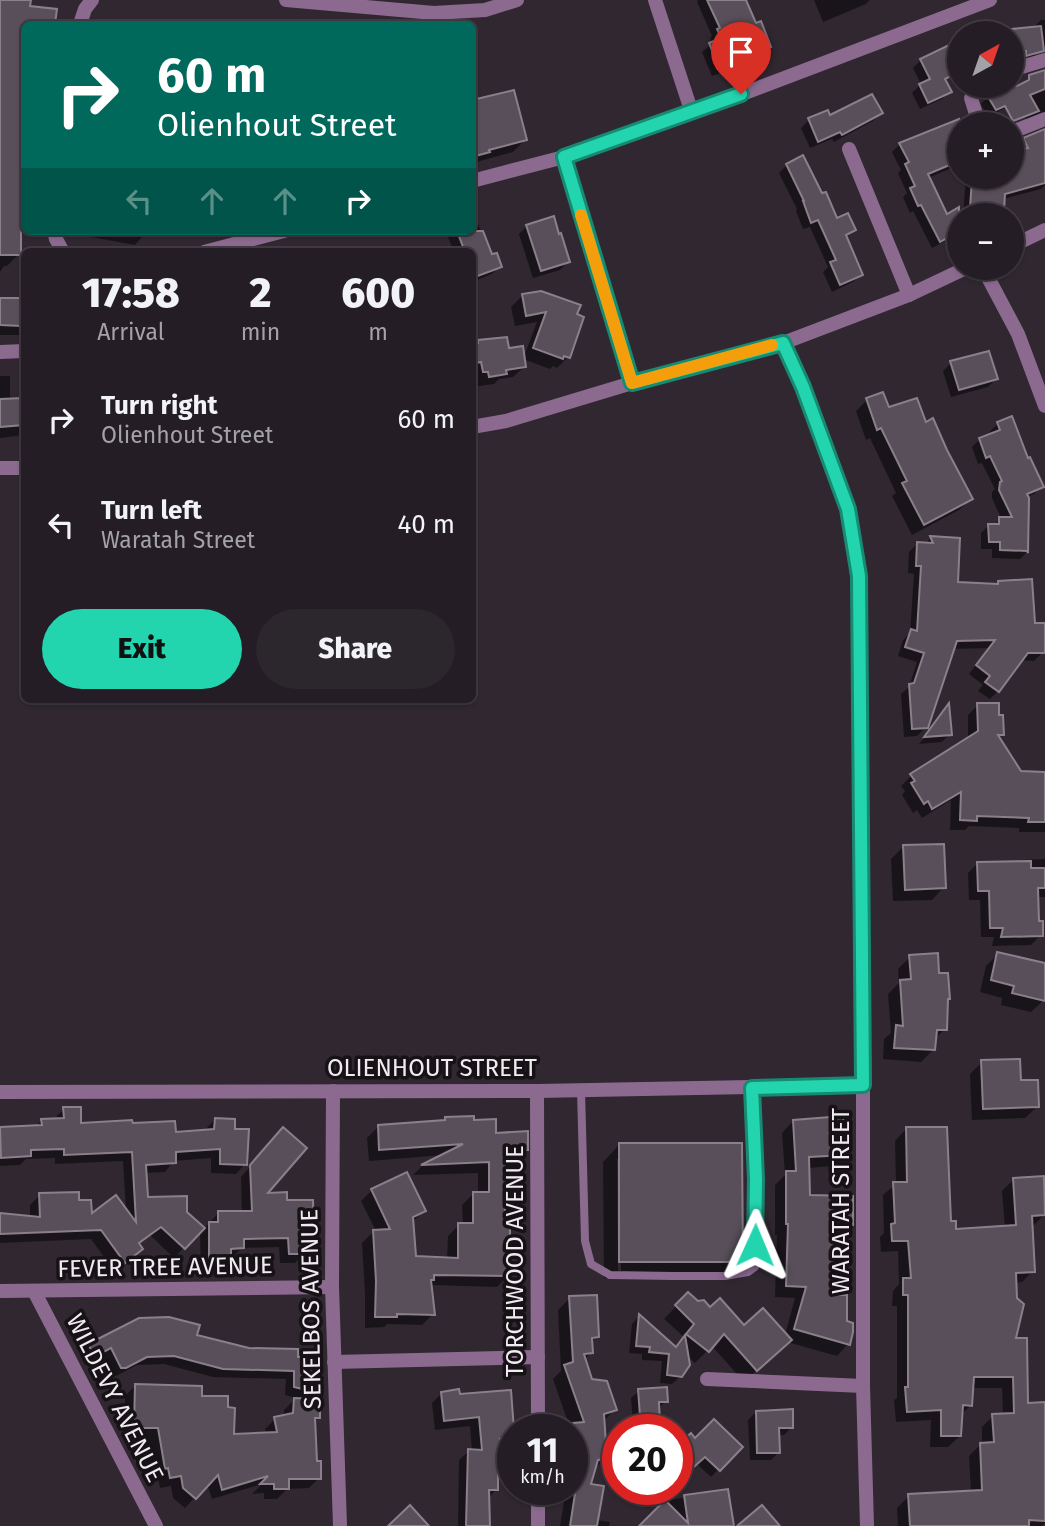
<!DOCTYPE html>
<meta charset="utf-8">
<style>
body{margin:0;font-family:"Fira Sans",sans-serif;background:#2c262d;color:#f1f3f6;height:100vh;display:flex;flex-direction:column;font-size:26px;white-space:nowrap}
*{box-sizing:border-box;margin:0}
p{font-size:23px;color:#a3a2a7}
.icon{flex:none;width:38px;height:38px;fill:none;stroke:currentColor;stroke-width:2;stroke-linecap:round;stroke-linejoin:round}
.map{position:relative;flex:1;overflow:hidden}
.side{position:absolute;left:21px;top:248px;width:455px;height:455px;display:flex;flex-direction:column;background:#241d25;border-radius:10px;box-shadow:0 2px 5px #0004,0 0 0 2px #413b42}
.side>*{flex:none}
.top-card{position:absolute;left:21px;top:21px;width:455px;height:214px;border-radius:10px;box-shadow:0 2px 5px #0004,0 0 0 2px #413b42;background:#00695c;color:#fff;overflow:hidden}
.needle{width:46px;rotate:40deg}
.fabs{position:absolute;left:947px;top:21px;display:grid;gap:14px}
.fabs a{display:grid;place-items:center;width:77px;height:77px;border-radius:50%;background:#241d25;box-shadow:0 2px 5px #0004,0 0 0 2px #413b42;font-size:35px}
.speed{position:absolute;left:497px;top:1414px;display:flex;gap:14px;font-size:35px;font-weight:700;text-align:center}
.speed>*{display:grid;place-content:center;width:91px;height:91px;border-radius:50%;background:#241d25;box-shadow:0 2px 5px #0004,0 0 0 2px #413b42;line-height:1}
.speed small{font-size:18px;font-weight:400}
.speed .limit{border:10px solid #d22;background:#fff;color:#111}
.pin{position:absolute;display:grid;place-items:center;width:60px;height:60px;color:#fff;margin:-72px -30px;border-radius:50% 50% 50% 0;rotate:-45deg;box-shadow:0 0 7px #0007}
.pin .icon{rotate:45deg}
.me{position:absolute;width:77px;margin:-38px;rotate:1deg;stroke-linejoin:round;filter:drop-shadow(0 0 5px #0008)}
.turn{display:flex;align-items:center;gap:24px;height:147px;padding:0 21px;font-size:32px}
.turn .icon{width:91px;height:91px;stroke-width:2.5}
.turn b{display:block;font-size:49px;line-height:60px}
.lanes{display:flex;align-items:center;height:66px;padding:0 21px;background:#0003;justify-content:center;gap:35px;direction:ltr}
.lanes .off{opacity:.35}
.eta{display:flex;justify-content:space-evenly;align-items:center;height:119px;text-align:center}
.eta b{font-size:42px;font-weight:800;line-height:49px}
.cta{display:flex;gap:14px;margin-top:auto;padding:14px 21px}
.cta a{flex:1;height:80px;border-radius:42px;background:#23d5af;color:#111;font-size:28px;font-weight:800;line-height:80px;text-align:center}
.cta a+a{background:#2c262d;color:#f1f3f6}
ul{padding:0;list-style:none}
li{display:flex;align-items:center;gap:21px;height:105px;padding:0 21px}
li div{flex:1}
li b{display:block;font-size:26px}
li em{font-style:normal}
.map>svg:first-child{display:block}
</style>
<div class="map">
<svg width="1045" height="1526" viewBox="0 0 1045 1526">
<rect width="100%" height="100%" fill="#302731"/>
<!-- shadow -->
<g fill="#0007" fill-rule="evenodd">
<polygon points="0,0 30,0 28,8 55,11 53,24 24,24 24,230 19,230 19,254 7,266 4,266 0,272"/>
<polygon points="698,0 744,0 755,25 769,46 759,55 760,59 753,67 728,77 726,71 712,76 702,52 712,43 710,38 712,36 697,2"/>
<polygon points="814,0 870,0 866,4 823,22"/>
<polygon points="1041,20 1045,20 1045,46 1041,47 1034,56 1012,58 1012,33 1000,33 1033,28"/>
<polygon points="959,49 959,64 954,55"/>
<polygon points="921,60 951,75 945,81 949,91 942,99 920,109 912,93 921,84 913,68"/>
<polygon points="1045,76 1045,122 1026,120 1022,84 1030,77"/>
<polygon points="988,96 1013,100 1005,108 988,117 981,104"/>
<polygon points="472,102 525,140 513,152 480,161 472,165"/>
<polygon points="827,112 829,117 881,113 873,121 834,142 832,139 810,148 801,128 809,120"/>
<polygon points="959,124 959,165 928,178 946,216 959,216 959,234 932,248 913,211 910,213 903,197 907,193 898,173 901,170 892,152 900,144"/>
<polygon points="1045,131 1045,185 1041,189 1003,199 1003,210 997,215 963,215 966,177 1012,177 1012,154 1030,150"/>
<polygon points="787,165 836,221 854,230 846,238 861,275 853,282 832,292 823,272 828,267 810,227 803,229 796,211 797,209 779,173"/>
<polygon points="477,221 491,257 500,266 492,274 472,282 472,252 454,252 448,237 454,231 472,231 472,222"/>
<polygon points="527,226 568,262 560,270 533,278 519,234"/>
<polygon points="81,231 147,231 135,245 80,235"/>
<polygon points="377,247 377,252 355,252 356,251"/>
<polygon points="422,247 427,252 417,252"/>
<polygon points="541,293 568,357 557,368 553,366 550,369 523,359 537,322 515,326 511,307 522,296"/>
<polygon points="0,299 24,300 24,335 0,335"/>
<polygon points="506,339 507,350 524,367 513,377 499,379 494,384 472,387 472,343"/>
<polygon points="951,363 996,379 988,387 951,397 943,371"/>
<polygon points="0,376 10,376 10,400 24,400 24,435 0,438"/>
<polygon points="867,400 925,424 971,499 959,510 912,535 892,496 896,493 870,438 866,440 856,411"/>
<polygon points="998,424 1027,461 1042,486 1034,494 1027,497 1027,552 1020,559 992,558 992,549 981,549 981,533 989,525 994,525 1001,518 992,498 992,492 995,489 982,463 978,464 972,447 979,440 991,435 990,431"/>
<polygon points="931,538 958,540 956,584 996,586 999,582 1033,624 1043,652 1034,661 1020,660 998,691 990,699 978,691 983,685 969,674 989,648 952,649 926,727 917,736 904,737 901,694 909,687 917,662 898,656 903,640 910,633 914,574 908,573 909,552 918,543 925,544"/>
<polygon points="978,705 1002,734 998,738 1020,772 1045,773 1045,832 1019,832 1019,828 969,826 965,830 950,830 951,800 922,818 917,810 913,813 902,795 905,791 901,786 912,775 968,739 968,715"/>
<polygon points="948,707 950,734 942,742 919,744"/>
<polygon points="903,847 944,887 932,900 893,901 891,859"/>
<polygon points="1045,859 1045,897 1036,897 1037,923 1041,935 1031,945 992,946 994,937 981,937 980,900 969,900 968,873 978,863 1019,863 1022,860"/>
<polygon points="998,954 1045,965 1044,1000 1031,1012 1001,1005 1002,998 980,992 986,966"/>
<polygon points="910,957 945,1029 934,1040 934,1049 921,1062 883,1059 884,1039 891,1033 888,994 899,983 898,969"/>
<polygon points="982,1062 1019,1082 1038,1106 1025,1118 972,1120 970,1074"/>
<polygon points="64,1109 80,1125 131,1125 174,1134 205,1132 206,1129 215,1119 233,1130 245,1164 236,1174 211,1173 211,1158 174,1161 165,1172 145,1173 146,1199 186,1213 204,1229 219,1212 242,1213 241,1177 274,1139 264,1194 285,1202 312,1236 304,1244 304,1253 295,1263 280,1263 279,1247 242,1248 233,1257 229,1257 229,1261 219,1271 201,1271 200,1230 174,1258 150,1235 138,1245 131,1258 114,1271 91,1239 0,1243 0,1215 30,1218 30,1205 40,1195 90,1217 126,1211 123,1161 55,1164 55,1158 26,1159 20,1165 0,1166 0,1128 35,1127 42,1120 54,1119"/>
<polygon points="446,1119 473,1122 494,1134 526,1149 516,1159 516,1161 503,1172 508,1276 497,1287 430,1285 433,1314 422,1325 387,1324 384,1327 365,1328 365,1293 362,1243 373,1232 376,1231 361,1201 372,1190 424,1211 412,1222 414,1258 447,1259 448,1236 459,1225 463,1225 462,1205 473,1194 478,1194 478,1173 413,1175 422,1166 444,1155 369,1161 367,1138 378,1127 442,1122"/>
<polygon points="793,1121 844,1154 832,1166 808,1168 808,1197 852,1224 843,1233 845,1253 839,1259 838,1297 848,1344 837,1356 787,1342 744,1382 712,1346 695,1363 687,1356 681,1376 672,1384 660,1383 662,1361 642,1360 642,1354 629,1353 632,1324 639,1316 674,1348 684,1337 664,1319 688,1294 710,1310 744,1327 785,1335 795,1298 775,1297 777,1235 775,1235 775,1185 785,1175 782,1133"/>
<polygon points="906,1129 955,1231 1005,1228 1002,1191 1014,1179 1042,1177 1045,1214 1034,1225 1030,1226 1033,1271 1022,1282 1015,1283 1013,1340 1026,1405 1045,1404 1045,1523 1042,1526 898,1526 897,1508 909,1496 971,1492 969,1456 980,1445 982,1444 982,1427 993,1416 1003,1415 1002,1388 972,1388 971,1405 961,1415 960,1436 948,1447 930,1447 931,1420 896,1422 894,1400 897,1398 897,1306 892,1306 893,1291 899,1284 898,1251 881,1252 880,1237 884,1233 883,1195 896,1184 895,1141"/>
<path d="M 619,1145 L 741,1261 L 724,1278 L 604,1278 L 603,1162 ZM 617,1159 L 620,1159 L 621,1271 L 618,1271 Z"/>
<polygon points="570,1298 597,1337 590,1344 591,1353 584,1360 591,1381 615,1409 603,1422 605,1458 593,1471 589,1486 596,1520 610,1522 609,1526 560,1526 566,1489 572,1489 572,1430 568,1430 570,1428 553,1379 561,1371 558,1310"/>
<polygon points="140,1319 248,1350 296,1358 313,1391 304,1400 318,1418 313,1423 315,1463 319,1478 309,1488 287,1489 277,1499 264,1499 264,1493 252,1494 262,1484 212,1499 207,1484 185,1508 173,1498 171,1486 160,1488 158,1478 155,1478 148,1438 124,1438 125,1396 135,1386 200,1397 232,1436 266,1434 265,1429 275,1419 284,1417 284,1410 296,1398 285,1395 286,1379 213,1377 164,1364 137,1365 116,1376 111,1376 101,1356 85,1365 80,1355 89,1346"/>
<polygon points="639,1391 666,1401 658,1409 659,1424 653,1430 647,1430 633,1424 631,1398"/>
<polygon points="442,1393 458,1395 513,1437 504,1446 500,1447 504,1465 496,1473 496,1490 488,1498 488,1526 458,1526 459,1460 469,1451 472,1451 470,1426 435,1430 432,1403"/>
<polygon points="756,1412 792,1427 784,1435 778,1435 779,1452 771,1460 750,1460 748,1420"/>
<polygon points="680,1439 683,1442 695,1441 740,1447 711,1477 696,1463 677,1480 677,1441"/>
<polygon points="726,1491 732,1526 642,1526 668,1500"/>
</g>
<!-- building -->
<g fill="#594f5a" stroke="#8a7f8b" stroke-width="2">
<polygon points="0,0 31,0 30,6 57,9 55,24 24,24 24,217 21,217 21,255 0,255"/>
<polygon points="707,0 746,0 756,23 761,21 771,47 759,52 762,60 736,70 734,64 720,70 709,43 721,38 717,29 720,28"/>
<polygon points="1041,26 1044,51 1026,56 1026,51 1012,52 1012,29"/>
<polygon points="949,45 959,65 959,72 945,79 952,92 928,103 919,84 930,79 920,59"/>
<polygon points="1045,70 1045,89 1030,95 1039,111 1013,121 1005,106 996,110 987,95 1003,86 1017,86 1029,80 1029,75"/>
<polygon points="514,90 527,140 489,150 490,152 472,157 472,100"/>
<polygon points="872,94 883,113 842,135 840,132 818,142 808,118 828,110 830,115"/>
<polygon points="959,119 959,161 928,174 947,214 959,207 959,232 940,242 921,205 918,206 910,188 915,186 905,164 909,162 899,143"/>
<polygon points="1045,129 1045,183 1005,194 1004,211 970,209 972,177 1012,177 1012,152 1028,148 1023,138"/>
<polygon points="803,155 822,193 826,192 837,218 848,213 856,230 846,235 863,275 840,285 830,262 836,260 818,220 811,223 803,201 804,201 786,164"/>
<polygon points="554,216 559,234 561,233 570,262 541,271 526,225"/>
<polygon points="457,231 483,231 492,254 497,253 502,267 472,278 472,252 465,252"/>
<polygon points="541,291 581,305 577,314 584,317 570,358 564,356 563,359 533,348 546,312 526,316 522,294"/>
<polygon points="0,298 22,298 21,326 0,325"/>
<polygon points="507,337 509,348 523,346 526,367 506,370 507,374 489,377 488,372 483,372 481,362 472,364 472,344 478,343 478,340"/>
<polygon points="989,351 998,379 959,390 950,361"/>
<polygon points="883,392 889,407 917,398 926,422 933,418 947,450 973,499 924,525 902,483 907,481 881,428 877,430 866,398"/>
<polygon points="24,398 24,425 0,427 0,399"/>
<polygon points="1012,416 1028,458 1030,457 1044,487 1027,494 1029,498 1028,553 1027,551 1000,550 1000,542 989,542 988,524 999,524 999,517 1012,517 999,490 1000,482 1002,481 990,456 986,458 979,438 1000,430 997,422"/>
<polygon points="930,536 960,538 958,582 998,584 998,581 1032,579 1035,623 1045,623 1045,653 1028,653 999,692 985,682 990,676 976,665 995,640 957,641 928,728 912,729 909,684 914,683 924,653 905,647 911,629 917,631 921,566 916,566 917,542 933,543"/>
<polygon points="949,703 952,735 924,737"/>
<polygon points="977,703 999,703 999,715 1003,715 1004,735 998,735 1021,771 1045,772 1045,822 1028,822 1029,818 977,816 977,821 960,820 961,792 932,809 928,801 924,804 911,783 915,781 910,774 978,731"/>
<polygon points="944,844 946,888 905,890 903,845"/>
<polygon points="1031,861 1031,868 1045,868 1045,888 1038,888 1039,921 1043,921 1043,936 1001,937 1003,928 990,928 989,891 978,891 977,862"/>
<polygon points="997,952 1045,963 1045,1001 1012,993 1014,986 991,980"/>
<polygon points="938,953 939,973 948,973 950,999 948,999 947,1030 937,1030 935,1050 894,1048 896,1025 903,1026 900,980 911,979 909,955"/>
<polygon points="1020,1059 1021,1080 1038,1080 1039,1107 983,1109 981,1060"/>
<polygon points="63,1107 81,1107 81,1123 132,1120 133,1123 175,1121 176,1132 214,1129 215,1118 235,1119 235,1129 249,1129 247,1165 220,1164 220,1149 176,1152 176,1163 146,1165 148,1197 187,1196 187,1212 205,1228 185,1249 161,1227 139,1243 143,1249 125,1263 101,1230 0,1234 0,1213 40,1217 39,1193 79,1192 79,1200 91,1200 92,1213 116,1195 136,1222 132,1152 64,1155 64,1149 31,1150 31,1156 1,1158 0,1127 42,1125 41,1119 64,1118"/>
<polygon points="474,1116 474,1120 496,1119 496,1133 528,1131 528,1150 517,1150 518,1162 505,1162 505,1212 510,1212 510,1276 434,1275 434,1280 431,1280 435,1315 397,1314 397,1317 375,1317 376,1281 373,1230 390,1229 371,1189 407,1172 426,1211 413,1217 416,1256 458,1258 458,1223 473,1223 473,1192 489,1192 489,1162 421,1165 463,1144 379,1150 378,1125 445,1120 445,1117"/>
<polygon points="843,1116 846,1155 809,1157 810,1195 853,1196 853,1225 844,1225 847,1254 841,1255 840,1295 847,1295 847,1321 853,1323 853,1332 850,1345 794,1329 806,1287 786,1286 788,1224 786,1224 786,1171 796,1171 793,1120"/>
<polygon points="283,1127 307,1148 268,1193 287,1192 287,1200 313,1200 314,1237 306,1237 306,1254 289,1254 288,1238 244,1239 244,1248 231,1249 231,1262 209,1262 209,1222 218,1222 218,1211 252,1211 250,1165"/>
<polygon points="906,1127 947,1127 951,1221 956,1221 956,1229 1016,1225 1013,1178 1044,1176 1045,1215 1032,1216 1035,1272 1016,1273 1017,1298 1024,1304 1016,1338 1027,1338 1028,1403 1045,1402 1045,1521 1029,1520 1029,1526 910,1526 908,1494 982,1490 980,1443 994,1442 992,1414 1014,1413 1013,1377 974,1377 972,1406 963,1405 961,1436 941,1436 941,1410 907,1412 905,1387 908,1387 908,1295 903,1295 903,1278 911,1278 908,1241 892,1241 891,1224 895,1223 893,1182 907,1182"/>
<polygon points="619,1143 742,1143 743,1262 619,1262"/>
<polygon points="688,1292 698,1301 704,1300 710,1307 720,1298 744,1325 763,1308 792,1340 757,1371 724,1334 709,1352 686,1334 694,1324 675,1305"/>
<polygon points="597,1295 599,1337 592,1338 593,1353 584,1354 592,1379 607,1381 617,1410 604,1414 607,1459 598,1460 591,1484 604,1486 597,1526 570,1526 579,1468 572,1468 573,1423 584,1422 564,1365 573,1362 569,1296"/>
<polygon points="639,1314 676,1347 685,1335 690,1365 682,1377 667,1375 669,1354 649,1352 650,1347 636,1346"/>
<polygon points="169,1317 200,1325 197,1335 249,1348 298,1349 298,1357 315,1357 314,1392 294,1387 294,1371 223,1369 174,1356 147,1357 126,1368 121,1368 111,1348 95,1357 88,1344 139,1318"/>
<polygon points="135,1384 202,1386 202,1396 228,1396 228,1407 235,1408 234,1434 277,1432 274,1417 293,1413 294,1398 320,1399 320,1418 315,1418 317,1461 321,1461 321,1479 289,1479 289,1489 274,1489 274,1484 260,1484 268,1476 222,1490 218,1475 196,1499 183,1488 181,1476 170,1478 168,1468 165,1469 158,1428 134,1428"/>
<polygon points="667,1387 668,1402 659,1402 660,1424 640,1416 638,1389"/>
<polygon points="459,1389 460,1394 511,1390 514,1430 513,1430 513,1438 500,1439 506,1465 498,1465 498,1490 489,1490 490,1526 466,1526 468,1449 482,1450 479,1417 444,1421 441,1392"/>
<polygon points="793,1409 793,1428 779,1428 780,1453 757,1453 756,1411"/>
<polygon points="714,1419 743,1447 720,1471 705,1457 677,1482 677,1446 691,1433 695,1438"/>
<polygon points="728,1489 734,1526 639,1526 665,1500 688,1523 684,1495"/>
<polygon points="410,1505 429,1526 388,1526"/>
<polygon points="762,1505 780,1526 737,1526"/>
</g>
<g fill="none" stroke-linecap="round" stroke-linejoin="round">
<!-- service -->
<polyline stroke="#8c6a90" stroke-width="8" points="581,1090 585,1241 591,1264 610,1275 673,1276 725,1276 748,1272 755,1267 756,1179 752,1088"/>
<!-- minor -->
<g stroke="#8c6a90" stroke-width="14">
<polyline points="286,0 434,13 485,10 517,0"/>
<polyline points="655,0 692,113"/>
<polyline points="80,24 85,9 92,0"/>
<polyline points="1012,70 1045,60"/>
<polyline points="978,86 971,98 979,124"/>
<polyline points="1012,132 1045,119"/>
<polyline points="849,149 909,295"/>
<polyline points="564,157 632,383"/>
<polyline points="472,181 564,157 692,113 990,0"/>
<polyline points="54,231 56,239 63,252"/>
<polyline points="1012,246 1045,230"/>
<polyline points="204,252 284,231"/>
<polyline points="783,343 803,388 848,509 859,576 863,1085 863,1386 867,1526"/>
<polyline points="0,352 24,351"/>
<polyline points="333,1091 332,1287 340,1526"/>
<polyline points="537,1091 538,1430"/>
<polyline points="0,1092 537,1091 863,1085"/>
<polyline points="0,1291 332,1287"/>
<polyline points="34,1291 156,1526"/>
<polyline points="334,1362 538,1357"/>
<polyline points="707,1379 863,1386"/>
<polyline points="538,1489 538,1526"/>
</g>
<!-- tertiary -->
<g stroke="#8c6a90" stroke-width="14">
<polyline points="983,268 1018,334 1045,406"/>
<polyline points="472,427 506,421 632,383 783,343 909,295 966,268"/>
<polyline points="0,468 24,468"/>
</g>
</g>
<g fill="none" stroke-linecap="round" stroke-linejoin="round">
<!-- route casing -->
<g stroke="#178a72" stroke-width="18">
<polyline id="route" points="741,94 564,157 632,383 783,343 803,387 848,509 859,576 863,1085 752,1088 756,1179 755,1245"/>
</g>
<!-- route -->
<use href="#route" stroke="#23d5af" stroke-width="12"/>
<!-- slow -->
<polyline stroke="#f59e0b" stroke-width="12" points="581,215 632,383 772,345"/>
</g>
<g text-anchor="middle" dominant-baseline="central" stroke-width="7" stroke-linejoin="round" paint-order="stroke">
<!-- street labels -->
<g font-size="24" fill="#f1ebf1" stroke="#161216">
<text x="432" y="1068">OLIENHOUT STREET</text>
<text transform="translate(841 1201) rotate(-90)">WARATAH STREET</text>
<text transform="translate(515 1261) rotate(-90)">TORCHWOOD AVENUE</text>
<text transform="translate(165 1267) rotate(-1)">FEVER TREE AVENUE</text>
<text transform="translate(311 1309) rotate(-91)">SEKELBOS AVENUE</text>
<text transform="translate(115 1398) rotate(63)">WILDEVY AVENUE</text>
</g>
</g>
</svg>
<div class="fabs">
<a><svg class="needle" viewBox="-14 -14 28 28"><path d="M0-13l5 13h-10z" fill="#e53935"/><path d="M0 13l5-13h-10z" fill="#a3a2a7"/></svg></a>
<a>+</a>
<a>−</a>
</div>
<div class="speed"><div>11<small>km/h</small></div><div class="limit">20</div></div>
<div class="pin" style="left:741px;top:94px;background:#d93025"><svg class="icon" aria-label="arrive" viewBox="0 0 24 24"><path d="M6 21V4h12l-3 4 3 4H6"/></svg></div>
<svg class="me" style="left:755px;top:1245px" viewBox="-20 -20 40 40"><path d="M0-17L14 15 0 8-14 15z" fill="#23d5af" stroke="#fff" stroke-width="4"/></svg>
<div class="top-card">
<div class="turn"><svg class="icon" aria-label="right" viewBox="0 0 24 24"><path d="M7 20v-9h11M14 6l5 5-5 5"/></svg><div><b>60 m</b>Olienhout Street</div></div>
<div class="lanes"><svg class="icon off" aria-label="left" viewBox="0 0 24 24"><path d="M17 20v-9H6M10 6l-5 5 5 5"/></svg><svg class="icon off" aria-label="ahead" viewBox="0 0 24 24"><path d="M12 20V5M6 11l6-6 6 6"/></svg><svg class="icon off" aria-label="ahead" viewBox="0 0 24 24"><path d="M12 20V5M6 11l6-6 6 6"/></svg><svg class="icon" aria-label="right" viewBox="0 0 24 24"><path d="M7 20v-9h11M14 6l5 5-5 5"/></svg></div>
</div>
<section class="side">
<div class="eta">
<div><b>17:58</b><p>Arrival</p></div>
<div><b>2</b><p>min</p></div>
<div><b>600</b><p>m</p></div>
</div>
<ul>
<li><svg class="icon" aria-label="right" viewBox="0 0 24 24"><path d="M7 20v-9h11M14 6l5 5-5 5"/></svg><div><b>Turn right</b><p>Olienhout Street</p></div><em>60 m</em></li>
<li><svg class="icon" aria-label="left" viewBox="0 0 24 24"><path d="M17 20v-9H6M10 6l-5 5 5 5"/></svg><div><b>Turn left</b><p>Waratah Street</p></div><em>40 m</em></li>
</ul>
<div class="cta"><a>Exit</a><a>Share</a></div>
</section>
</div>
